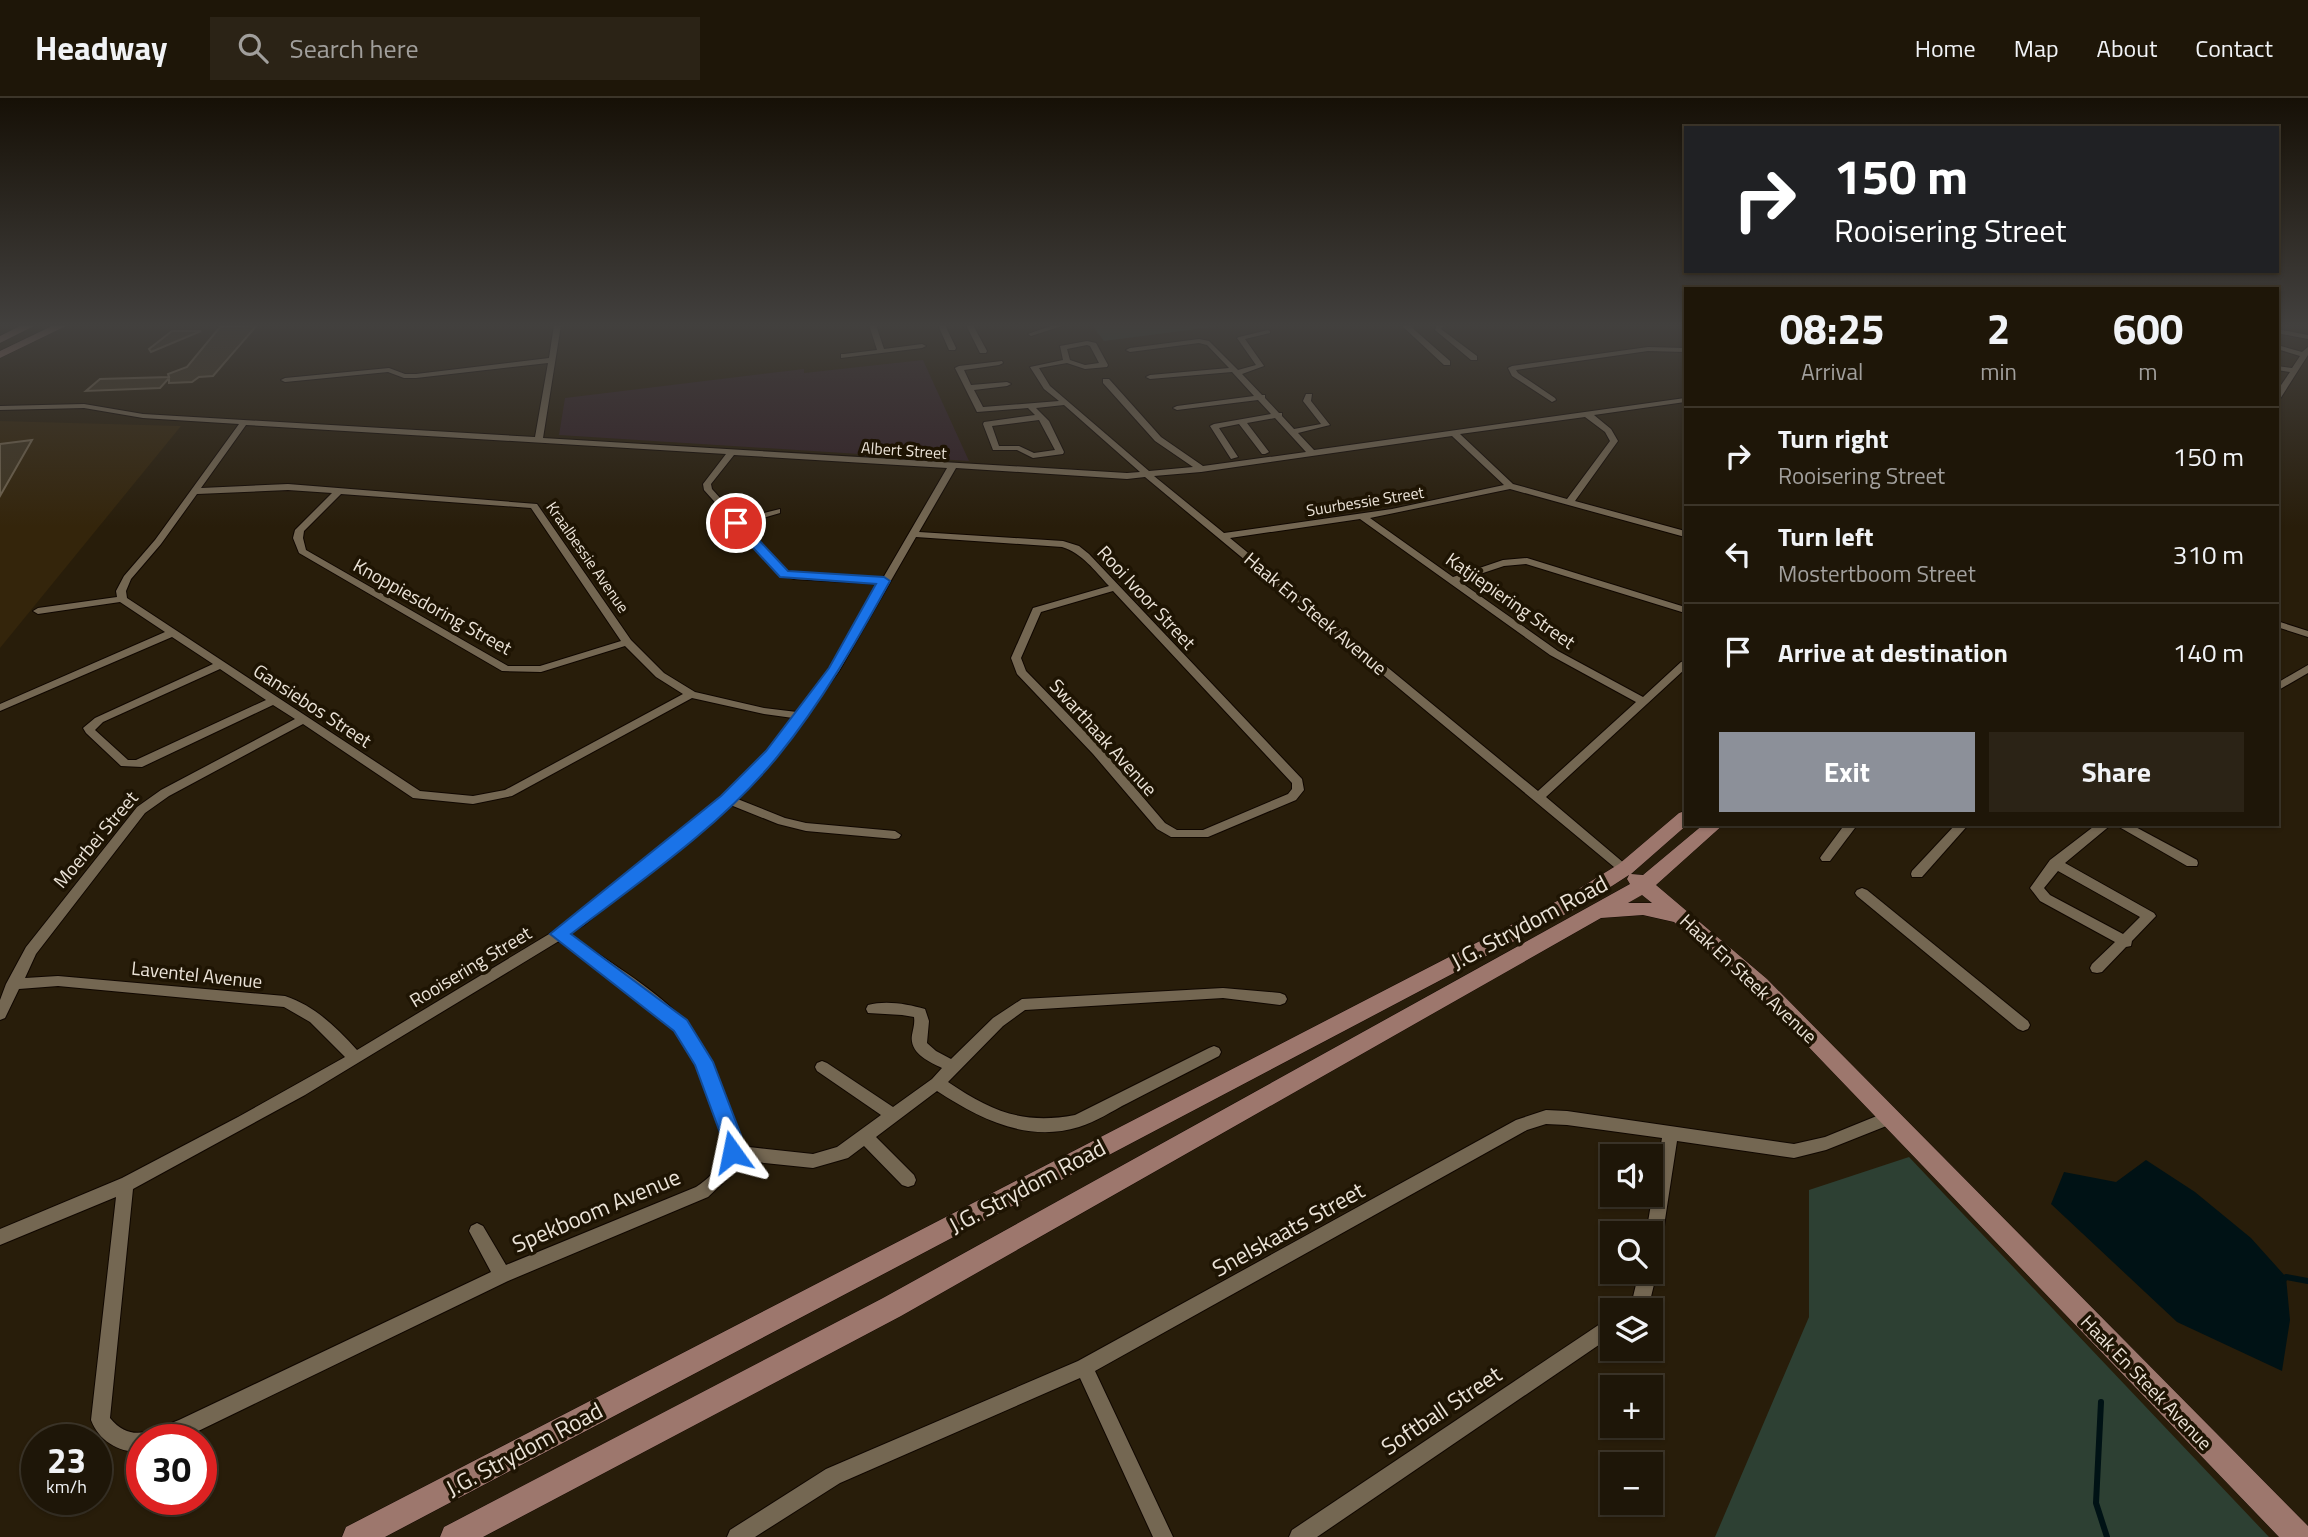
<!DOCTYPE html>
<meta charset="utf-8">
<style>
body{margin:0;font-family:"Titillium Web",sans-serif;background:#2b2316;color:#f1f3f6;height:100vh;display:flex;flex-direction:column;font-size:26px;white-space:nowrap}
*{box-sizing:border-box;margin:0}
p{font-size:23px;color:#a19f9c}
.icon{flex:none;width:38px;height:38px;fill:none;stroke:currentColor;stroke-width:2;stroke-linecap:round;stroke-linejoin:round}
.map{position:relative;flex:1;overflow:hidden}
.drawer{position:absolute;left:1684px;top:189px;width:595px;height:539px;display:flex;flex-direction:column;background:#1e1608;border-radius:0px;box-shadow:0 2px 5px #0004,0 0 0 2px #3c3529}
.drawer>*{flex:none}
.hud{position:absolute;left:1684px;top:28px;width:595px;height:147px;border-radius:0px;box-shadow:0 2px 5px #0004,0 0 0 2px #3c3529;background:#202124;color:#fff;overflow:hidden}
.buttons{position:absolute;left:1600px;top:1046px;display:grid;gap:14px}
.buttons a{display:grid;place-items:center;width:63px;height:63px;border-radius:0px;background:#1e1608;box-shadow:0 2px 5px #0004,0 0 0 2px #3c3529;font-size:35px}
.speed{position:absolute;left:21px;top:1326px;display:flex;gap:14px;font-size:35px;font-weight:700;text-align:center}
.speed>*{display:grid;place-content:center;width:91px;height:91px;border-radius:50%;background:#1e1608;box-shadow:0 2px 5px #0004,0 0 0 2px #3c3529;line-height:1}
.speed small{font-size:18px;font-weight:400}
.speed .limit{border:10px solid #d22;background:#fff;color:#111}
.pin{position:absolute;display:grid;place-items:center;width:60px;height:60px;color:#fff;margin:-30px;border:4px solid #fff;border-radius:50%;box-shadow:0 2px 7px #0007}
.me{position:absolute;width:77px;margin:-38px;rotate:348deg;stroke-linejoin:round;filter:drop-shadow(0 0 5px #0008)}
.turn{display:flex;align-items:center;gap:24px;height:147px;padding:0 35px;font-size:32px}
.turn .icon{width:91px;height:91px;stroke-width:2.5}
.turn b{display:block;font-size:49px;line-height:60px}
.eta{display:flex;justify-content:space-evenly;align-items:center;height:119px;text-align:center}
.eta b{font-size:42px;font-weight:700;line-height:49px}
.cta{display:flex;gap:14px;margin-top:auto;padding:14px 35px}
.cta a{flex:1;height:80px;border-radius:0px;background:#8c9099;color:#fff;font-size:28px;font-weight:700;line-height:80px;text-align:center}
.cta a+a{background:#2b2316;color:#f1f3f6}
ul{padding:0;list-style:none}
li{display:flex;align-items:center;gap:21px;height:98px;padding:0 35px;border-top:2px solid #3c3529}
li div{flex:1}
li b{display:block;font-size:26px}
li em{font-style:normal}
header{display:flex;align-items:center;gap:42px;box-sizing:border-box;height:98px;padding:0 35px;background:#1e1608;border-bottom:2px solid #3c3529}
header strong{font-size:33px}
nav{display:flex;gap:38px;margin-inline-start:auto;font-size:24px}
.search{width:490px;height:63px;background:#2b2316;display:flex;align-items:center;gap:18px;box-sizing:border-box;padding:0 24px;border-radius:0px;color:#a19f9c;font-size:26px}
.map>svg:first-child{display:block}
</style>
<header>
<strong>Headway</strong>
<div class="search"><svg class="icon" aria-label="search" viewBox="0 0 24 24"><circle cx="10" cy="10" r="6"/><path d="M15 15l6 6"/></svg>Search here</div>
<nav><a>Home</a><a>Map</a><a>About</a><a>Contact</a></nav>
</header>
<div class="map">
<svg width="2308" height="1439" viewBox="0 0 2308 1439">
<rect width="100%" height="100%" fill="#281d0a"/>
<!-- built -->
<polygon fill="#34250b" points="0,323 181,328 0,550"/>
<!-- education -->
<polygon fill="#322026" points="923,262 969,363 559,337 565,300 804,271 804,275"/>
<!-- green -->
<g fill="#2d4033">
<polygon points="1092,227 1227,227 1104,243"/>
<polygon points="1909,1059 2269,1439 1715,1439 1809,1219 1809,1092"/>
</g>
<!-- water -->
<polygon fill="#001215" points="2146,1062 2195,1094 2251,1140 2286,1179 2290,1222 2282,1273 2177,1224 2051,1106 2064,1074 2116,1084"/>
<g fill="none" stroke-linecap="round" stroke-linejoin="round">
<!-- stream -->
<g stroke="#001215" stroke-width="6">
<polyline points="2283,1182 2286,1179 2308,1183"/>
<polyline points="2101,1304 2096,1405 2107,1439"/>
</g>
</g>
<!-- building -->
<g fill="#403521" stroke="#71644f" stroke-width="2">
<polygon points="257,227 213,278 199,279 192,284 169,285 169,280 160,290 86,293 100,281 169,279 168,276 187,269 220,229"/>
<polygon points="172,233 201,233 151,254 149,251"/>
<polygon points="32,342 0,398 0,346"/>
</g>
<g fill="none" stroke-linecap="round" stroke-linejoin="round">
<!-- street casing -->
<g stroke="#100700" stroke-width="2">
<g id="street">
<path d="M 554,227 L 561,227 L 543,340 L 1127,375 L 1140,374 L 1064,307 L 1036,310 L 1049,323 L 1064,354 L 1063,356 L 1033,360 L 1017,352 L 993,352 L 983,326 L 984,324 L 1035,317 L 1028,310 L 977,314 L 955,270 L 959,268 L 1002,263 L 1003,265 L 999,267 L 964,272 L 971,287 L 1007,284 L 1011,286 L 1007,288 L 974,292 L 983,309 L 1059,303 L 1044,291 L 1030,269 L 1063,262 L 1060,248 L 1087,243 L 1096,245 L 1108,267 L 1107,269 L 1085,271 L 1067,265 L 1039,270 L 1050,288 L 1149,373 L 1193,369 L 1155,343 L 1103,285 L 1103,281 L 1109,281 L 1161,339 L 1203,368 L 1306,354 L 1275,320 L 1247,325 L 1269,354 L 1265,356 L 1262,356 L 1239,326 L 1219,330 L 1238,359 L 1231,361 L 1210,328 L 1214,326 L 1271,316 L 1258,302 L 1177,312 L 1173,310 L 1177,308 L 1254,298 L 1232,274 L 1150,281 L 1146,279 L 1150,277 L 1229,270 L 1207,247 L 1199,245 L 1130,254 L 1126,252 L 1130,250 L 1199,241 L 1209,243 L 1238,272 L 1256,267 L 1237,240 L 1239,239 L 1268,232 L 1270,233 L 1270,235 L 1245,241 L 1264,268 L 1242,276 L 1262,297 L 1265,297 L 1265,300 L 1279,315 L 1282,315 L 1282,318 L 1294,331 L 1321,326 L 1303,303 L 1306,296 L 1312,296 L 1311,303 L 1330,327 L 1298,335 L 1314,352 L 1685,300 L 1685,304 L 1594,317 L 1611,331 L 1618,343 L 1575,403 L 1685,433 L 1685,439 L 1510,391 L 1370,420 L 1453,479 L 1503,462 L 1527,460 L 1685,509 L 1685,515 L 1526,466 L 1504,468 L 1459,483 L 1558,553 L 1643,599 L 1681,564 L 1685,563 L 1685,571 L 1546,699 L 1631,771 L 1630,774 L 1620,774 L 1145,379 L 1127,381 L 956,370 L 919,434 L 1063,443 L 1079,448 L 1089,456 L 1302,681 L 1304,692 L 1296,702 L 1208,739 L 1171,739 L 1157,731 L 1093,656 L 1017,576 L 1011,560 L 1033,510 L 1109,488 C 1095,473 1082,455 1062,449 L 916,439 L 839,573 L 776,659 L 735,700 L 785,720 L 806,725 L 895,733 L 901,737 L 899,740 L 895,741 L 806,733 L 778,726 L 728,706 L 584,827 L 569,836 C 605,862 657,891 686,925 C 701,944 713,969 722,991 C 730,1009 739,1028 740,1048 L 813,1056 L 837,1049 L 881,1017 L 817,973 L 815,969 L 817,965 L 822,963 L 827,965 L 893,1009 L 932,981 L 942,970 C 929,964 909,955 912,937 C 913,931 915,926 914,919 L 902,917 L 868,915 L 866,911 L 868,907 C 886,902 908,906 925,911 L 929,923 L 927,945 L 936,953 L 951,961 L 993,920 L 1022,901 L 1223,890 L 1280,895 L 1285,897 L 1287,901 L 1285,905 L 1280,907 L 1223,900 L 1025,912 L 1003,928 L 948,984 C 991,1013 1023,1027 1075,1017 L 1209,950 L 1214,948 L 1219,950 L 1221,954 L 1219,958 C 1189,974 1158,989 1128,1005 C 1112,1013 1096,1024 1079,1029 C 1027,1045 980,1021 937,993 L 876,1039 L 914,1077 L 916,1082 L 914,1087 L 908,1089 L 902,1087 L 864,1048 L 848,1060 L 813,1070 L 737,1062 L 727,1081 L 708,1099 L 508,1183 L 190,1337 L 176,1342 L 142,1342 L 142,1354 C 119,1355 99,1343 91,1322 L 116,1099 L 0,1147 L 0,1131 L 122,1080 L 238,1019 L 345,959 L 310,924 L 284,909 L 58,888 L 19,891 L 5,920 L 0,922 L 0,902 L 6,886 L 26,849 L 137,709 L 161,692 L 295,621 L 273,607 L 142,669 L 121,668 L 86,635 L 83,630 L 95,620 L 213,566 L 172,539 L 0,613 L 0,606 L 165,534 L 120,504 L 38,516 L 33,513 L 38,510 L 117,499 L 116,493 L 124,478 L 155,442 L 239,326 L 143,320 L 84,310 L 0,312 L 0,308 L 84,306 L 143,316 L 535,339 L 548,265 L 416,280 L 404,280 L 388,274 L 285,284 L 281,282 L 285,280 L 389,270 L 405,276 L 416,276 L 549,260 ZM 1087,247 L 1090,248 L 1099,265 L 1085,267 L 1070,262 L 1067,251 ZM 1585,319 L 1605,334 L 1610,343 L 1567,401 L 1513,386 L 1460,336 ZM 1039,322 L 1055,352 L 1034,355 L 1019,348 L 999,348 L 992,328 ZM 246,327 L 726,356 L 703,386 L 704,392 L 779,476 L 794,481 L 880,486 L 830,570 L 797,614 L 764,610 L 695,594 L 664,575 L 631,542 L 537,406 L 288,386 L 201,390 ZM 1452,338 L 1504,387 L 1392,411 L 1224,435 L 1154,378 L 1201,374 ZM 734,357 L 947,370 L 883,480 L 795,475 L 785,472 L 743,426 L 780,415 L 780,411 L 739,421 L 712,391 L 711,386 ZM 288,392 L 332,395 L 295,432 L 293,440 L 299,455 L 502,573 L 541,574 L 625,548 L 656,579 L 683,596 L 505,692 L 473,698 L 420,693 L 127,500 L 126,493 L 131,481 L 161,446 L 197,396 ZM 341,396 L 531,410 L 621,543 L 540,568 L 508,568 L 306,452 L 303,440 L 304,433 ZM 1360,421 L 1550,557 L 1636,604 L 1538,693 L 1230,440 ZM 1113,493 L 1292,685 L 1292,691 L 1288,696 L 1203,732 L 1177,732 L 1165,725 L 1101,650 L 1026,573 L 1021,560 L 1041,514 ZM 220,571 L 266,602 L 136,662 L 128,662 L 95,632 L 103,624 ZM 692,600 L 764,616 L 793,620 L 768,653 L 723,698 L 574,821 L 357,952 C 336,929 315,908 285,898 L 58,878 L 25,880 L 36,856 L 145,715 L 169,698 L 303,626 L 413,700 L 473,706 L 512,698 ZM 559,843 C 596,870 638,895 671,928 C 691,948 730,1029 723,1056 C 720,1071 708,1081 696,1089 L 506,1167 L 483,1128 L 477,1125 L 471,1128 L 469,1133 L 491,1174 L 179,1322 C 153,1332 131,1346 110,1320 L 133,1091 L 305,997 Z"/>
<polygon points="869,227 876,227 884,251 922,246 926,248 922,250 841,260 841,256 844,256 877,252"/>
<polygon points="938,227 945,227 956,250 955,252 949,252"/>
<polygon points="966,227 973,227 987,253 986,255 980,255"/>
<polygon points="1053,227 1065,227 1031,238 1028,236"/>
<polygon points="1401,227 1409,227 1450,263 1450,267 1444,267"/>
<polygon points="1437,227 1444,227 1441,231 1477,258 1477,262 1471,262 1435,232"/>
<polygon points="2277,231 2308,237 2308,241 2277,235"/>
<polygon points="2277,247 2302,254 2308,249 2308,257 2280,301 2277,301 2277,293 2290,274 2277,272 2277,268 2292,270 2300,258 2277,251"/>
<polygon points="1648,249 1685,250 1685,254 1648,253 1516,272 1518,275 1555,300 1556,302 1552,304 1512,278 1508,270 1512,268"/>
<polygon points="2277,523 2308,533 2308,539 2277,529"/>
<polygon points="2308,567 2308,575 2277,593 2277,585"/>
<polygon points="1845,726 1858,726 1830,763 1822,763 1820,760 1822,757"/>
<polygon points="1956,726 1969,726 1922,779 1912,779 1911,776 1912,773"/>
<path d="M 2097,726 L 2112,726 L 2065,765 L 2154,815 L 2156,818 L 2132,843 L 2131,848 L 2126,849 L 2102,874 L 2097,875 L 2092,874 L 2090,870 L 2092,866 L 2115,844 L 2040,803 L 2030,790 L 2050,762 ZM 2058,773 L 2140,819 L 2123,836 L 2050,797 L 2044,790 Z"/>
<polygon points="2114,726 2130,726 2197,762 2198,765 2197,768 2187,768"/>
<polygon points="1862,790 1867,792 2028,923 2030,927 2028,931 2023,933 2018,931 1857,798 1855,795 1857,792"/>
<polygon points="1546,1012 1567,1013 1794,1046 1825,1039 1889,1013 1894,1015 1897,1020 1894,1025 1826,1052 1794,1060 1677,1043 1659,1161 1656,1167 1653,1168 1657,1174 1650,1203 1644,1213 1623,1213 1633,1199 1639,1174 1650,1174 1650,1136 1646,1136 1662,1040 1567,1027 1546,1026 1527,1032 1095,1273 1173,1439 1153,1439 1080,1280 840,1385 755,1439 727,1439 730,1432 826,1371 1078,1263 1516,1022"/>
<polygon points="1612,1218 1612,1238 1317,1439 1289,1439 1292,1432"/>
</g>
</g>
<!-- secondary casing -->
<g stroke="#100700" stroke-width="1">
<g id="secondary">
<polygon points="22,227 36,227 0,245 0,238"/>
<polygon points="54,227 68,227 0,260 0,253"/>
<path d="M 1685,713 L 1685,726 L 1688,726 L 1631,776 L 1643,777 L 1704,726 L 1724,726 L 1656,787 L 1767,881 L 2308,1428 L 2308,1439 L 2279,1439 L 1753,891 L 1674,824 L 1643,817 L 1601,820 L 901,1218 L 483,1439 L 440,1439 L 444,1429 L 883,1200 L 1630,786 L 1627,781 L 1629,777 L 1581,808 L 385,1439 L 342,1439 L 346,1429 L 1567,798 L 1619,766 L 1679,715 ZM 1642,797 L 1652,805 L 1628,805 Z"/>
</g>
</g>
<!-- street -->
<use href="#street" fill="#746752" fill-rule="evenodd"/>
<!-- secondary -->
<use href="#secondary" fill="#9d776d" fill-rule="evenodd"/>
</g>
<!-- sky -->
<linearGradient id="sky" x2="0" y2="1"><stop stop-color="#161006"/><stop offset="0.53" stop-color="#42403e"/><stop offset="1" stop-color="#42403e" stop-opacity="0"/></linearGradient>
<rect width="2308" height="429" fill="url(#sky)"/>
<!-- route -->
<path fill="#1a73e8" stroke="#114b97" stroke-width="2" d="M 732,422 L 740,422 L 788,473 L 884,479 L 890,483 C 856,544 822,604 778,658 C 721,728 642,782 571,836 L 687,922 L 713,964 L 742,1040 L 740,1061 L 732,1063 L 725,1061 L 722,1040 L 695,967 L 674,933 L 550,836 L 721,698 L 766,653 L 829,570 L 876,486 L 780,479 L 732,427 Z"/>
<g text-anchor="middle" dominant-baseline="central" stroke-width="7" stroke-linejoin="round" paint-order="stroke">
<!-- far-street labels -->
<g font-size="16" fill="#ebe3d8" stroke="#1e1403">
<text transform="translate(904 352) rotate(4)">Albert Street</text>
<text transform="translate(1365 403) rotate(-9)">Suurbessie Street</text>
<text transform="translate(588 459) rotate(55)">Kraalbessie Avenue</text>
</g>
<!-- street labels -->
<g font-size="19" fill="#ebe3d8" stroke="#1e1403">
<text transform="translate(1147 499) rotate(47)">Rooi Ivoor Street</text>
<text transform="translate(1511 502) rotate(35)">Katjiepiering Street</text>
<text transform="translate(433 508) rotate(29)">Knoppiesdoring Street</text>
<text transform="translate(1316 515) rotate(40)">Haak En Steek Avenue</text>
<text transform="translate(313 607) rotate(33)">Gansiebos Street</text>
<text transform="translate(1104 639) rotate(48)">Swarthaak Avenue</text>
<text transform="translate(95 741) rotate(-50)">Moerbei Street</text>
<text transform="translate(470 868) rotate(-31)">Rooisering Street</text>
<text transform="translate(197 876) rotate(6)">Laventel Avenue</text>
<text transform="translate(1749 880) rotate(43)">Haak En Steek Avenue</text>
<text transform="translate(2147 1284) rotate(46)">Haak En Steek Avenue</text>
</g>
<!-- near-street labels -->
<g font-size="23" fill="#ebe3d8" stroke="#1e1403">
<text transform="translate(1529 824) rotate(-28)">J.G. Strydom Road</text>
<text transform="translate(1027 1088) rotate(-28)">J.G. Strydom Road</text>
<text transform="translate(596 1112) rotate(-23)">Spekboom Avenue</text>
<text transform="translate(1288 1131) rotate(-29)">Snelskaats Street</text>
<text transform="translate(1441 1312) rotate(-34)">Softball Street</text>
<text transform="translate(524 1351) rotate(-28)">J.G. Strydom Road</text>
</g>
</g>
</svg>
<div class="buttons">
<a><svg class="icon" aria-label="sound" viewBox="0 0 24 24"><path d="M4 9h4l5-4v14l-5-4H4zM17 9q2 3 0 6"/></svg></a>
<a><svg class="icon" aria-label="search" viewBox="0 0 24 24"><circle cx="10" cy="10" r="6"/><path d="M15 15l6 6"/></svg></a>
<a><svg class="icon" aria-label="layers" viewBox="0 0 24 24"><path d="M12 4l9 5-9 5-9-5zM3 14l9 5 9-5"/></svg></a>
<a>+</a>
<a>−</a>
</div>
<div class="speed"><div>23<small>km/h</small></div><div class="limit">30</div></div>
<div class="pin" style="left:736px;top:425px;background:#d93025"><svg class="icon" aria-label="arrive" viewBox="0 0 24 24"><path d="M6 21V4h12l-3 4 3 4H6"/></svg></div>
<svg class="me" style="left:732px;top:1054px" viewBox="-20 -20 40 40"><path d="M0-17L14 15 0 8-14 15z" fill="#1a73e8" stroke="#fff" stroke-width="4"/></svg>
<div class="hud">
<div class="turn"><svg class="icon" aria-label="right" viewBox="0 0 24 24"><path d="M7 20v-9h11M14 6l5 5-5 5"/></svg><div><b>150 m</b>Rooisering Street</div></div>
</div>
<section class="drawer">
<div class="eta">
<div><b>08:25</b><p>Arrival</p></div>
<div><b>2</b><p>min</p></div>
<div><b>600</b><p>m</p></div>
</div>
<ul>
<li><svg class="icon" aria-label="right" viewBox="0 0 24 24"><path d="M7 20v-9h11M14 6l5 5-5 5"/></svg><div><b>Turn right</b><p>Rooisering Street</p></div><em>150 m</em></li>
<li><svg class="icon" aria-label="left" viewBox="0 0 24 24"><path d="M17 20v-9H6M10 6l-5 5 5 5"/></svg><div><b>Turn left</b><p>Mostertboom Street</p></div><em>310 m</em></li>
<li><svg class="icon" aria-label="arrive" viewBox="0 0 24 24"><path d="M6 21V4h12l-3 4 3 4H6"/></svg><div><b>Arrive at destination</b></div><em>140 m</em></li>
</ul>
<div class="cta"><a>Exit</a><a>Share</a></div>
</section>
</div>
